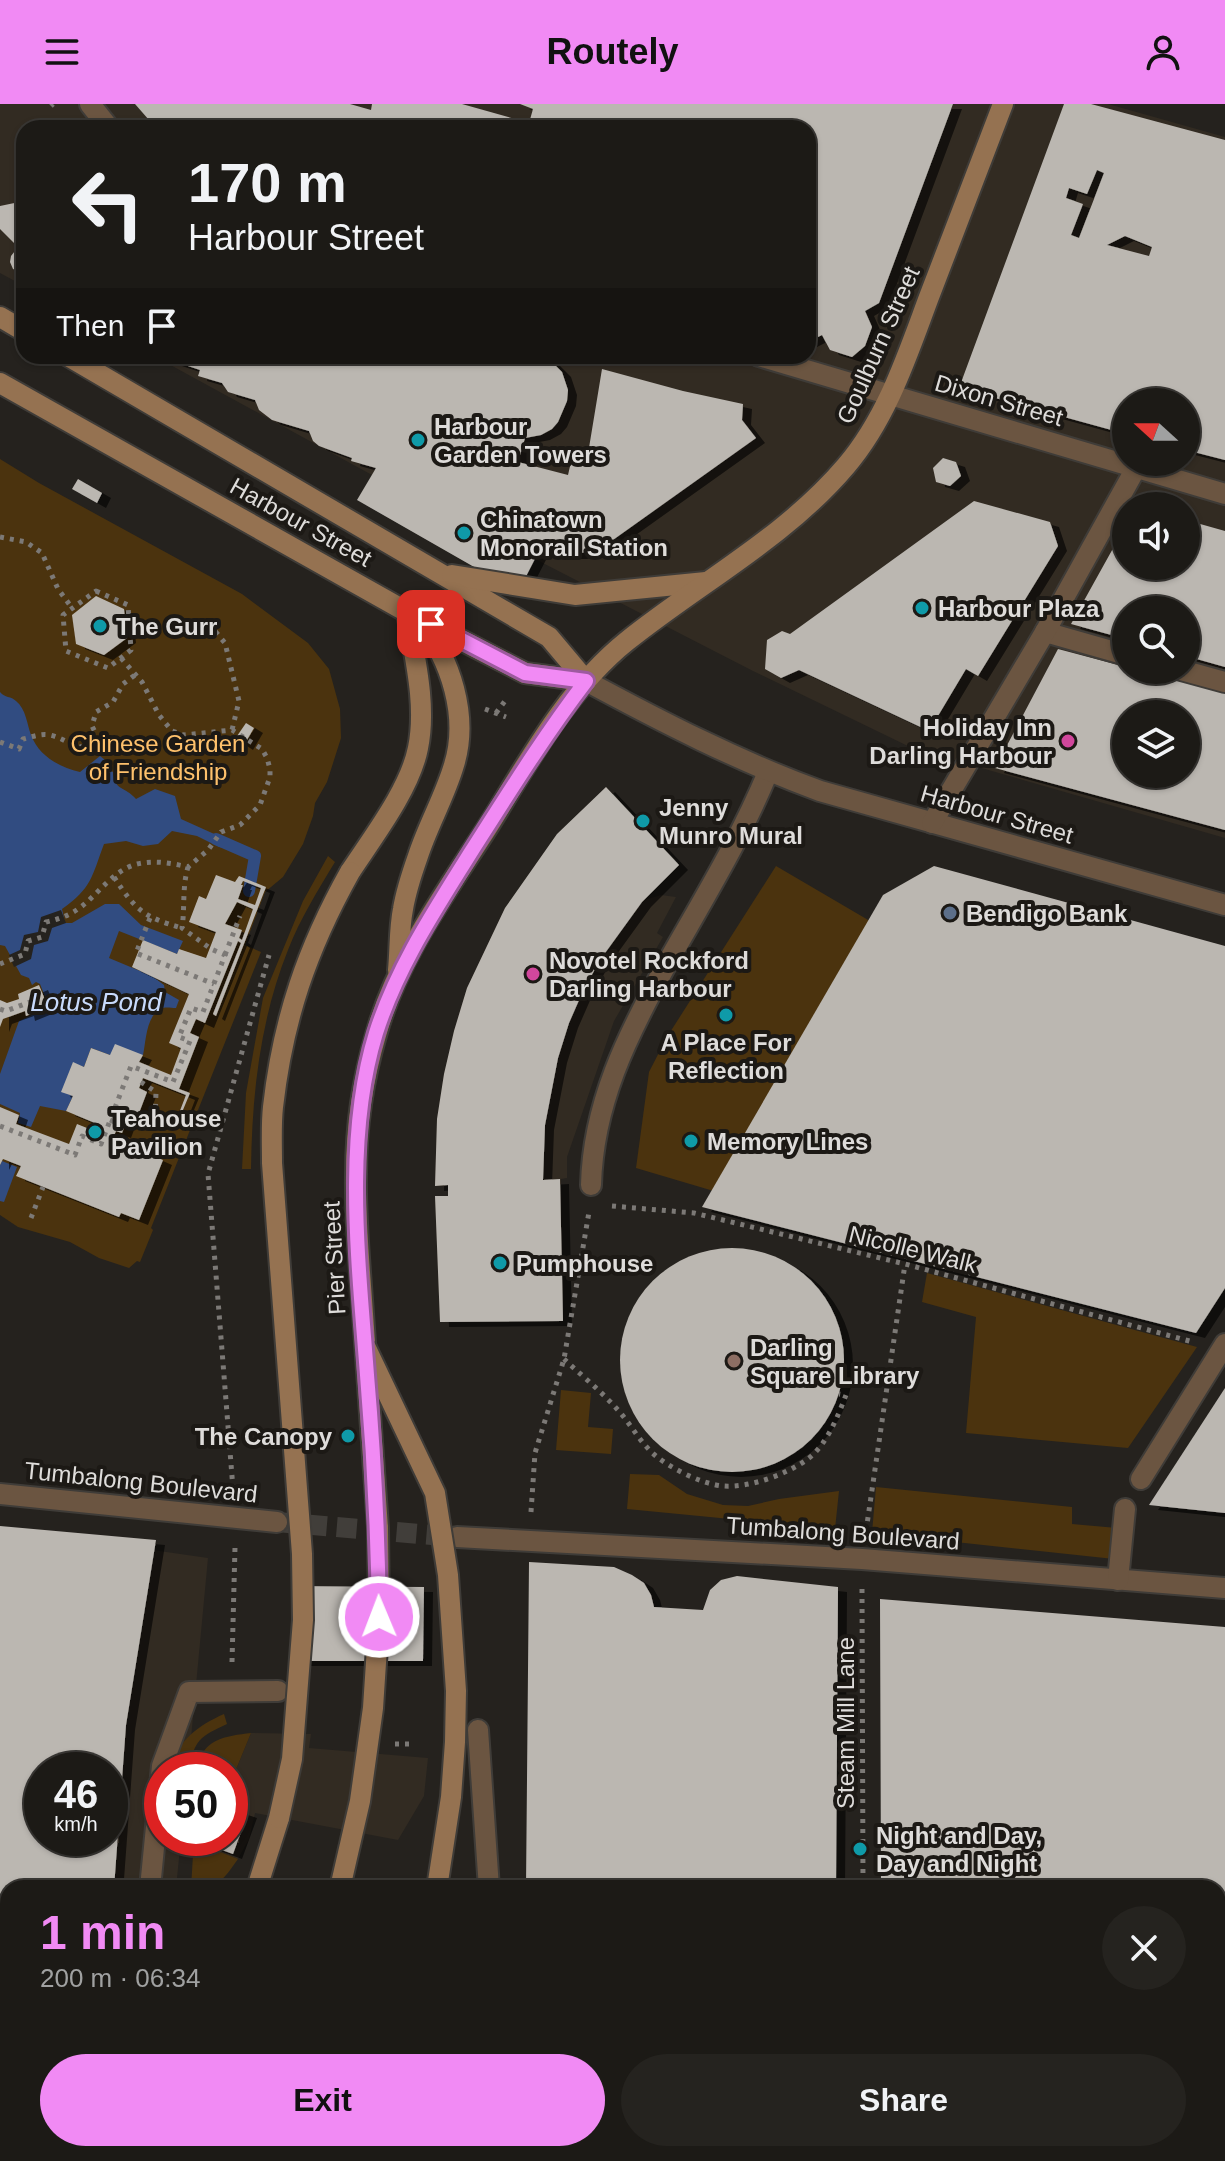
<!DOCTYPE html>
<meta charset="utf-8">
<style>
body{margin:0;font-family:Arial,sans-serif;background:#25231f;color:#f1f3f6;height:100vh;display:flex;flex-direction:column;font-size:30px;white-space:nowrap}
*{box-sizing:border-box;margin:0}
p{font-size:26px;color:#a0a1a1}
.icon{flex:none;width:44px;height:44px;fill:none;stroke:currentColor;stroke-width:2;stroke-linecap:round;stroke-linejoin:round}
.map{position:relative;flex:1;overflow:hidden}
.sheet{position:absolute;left:0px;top:1776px;width:1226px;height:282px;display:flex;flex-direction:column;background:#1c1a16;border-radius:24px 24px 0 0;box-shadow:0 2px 6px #0004,0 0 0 2px #3a3835}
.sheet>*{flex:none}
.hud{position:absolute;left:16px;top:16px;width:800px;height:244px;border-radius:24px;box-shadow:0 2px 6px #0004,0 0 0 2px #3a3835;background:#1c1a16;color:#f1f3f6;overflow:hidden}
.needle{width:52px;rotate:291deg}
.tools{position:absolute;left:1112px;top:284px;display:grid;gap:16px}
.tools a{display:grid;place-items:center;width:88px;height:88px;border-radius:50%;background:#1c1a16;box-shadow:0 2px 6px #0004,0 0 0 2px #3a3835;font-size:40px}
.speed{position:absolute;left:24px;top:1648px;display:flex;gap:16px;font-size:40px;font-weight:700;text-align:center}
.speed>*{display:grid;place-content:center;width:104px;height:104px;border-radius:50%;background:#1c1a16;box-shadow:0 2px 6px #0004,0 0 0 2px #3a3835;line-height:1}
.speed small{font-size:20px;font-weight:400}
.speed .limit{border:12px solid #d22;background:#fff;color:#111}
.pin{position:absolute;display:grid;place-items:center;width:68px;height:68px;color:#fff;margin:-34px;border-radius:16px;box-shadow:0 4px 12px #0006}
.me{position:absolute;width:88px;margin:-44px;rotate:359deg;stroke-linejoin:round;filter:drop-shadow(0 0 6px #0008)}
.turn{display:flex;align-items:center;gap:28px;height:168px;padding:0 40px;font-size:36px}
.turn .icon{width:104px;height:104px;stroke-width:2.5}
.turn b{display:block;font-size:56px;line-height:68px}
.then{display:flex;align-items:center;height:76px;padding:0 40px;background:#0003;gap:16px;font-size:30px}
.round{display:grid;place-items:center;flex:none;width:84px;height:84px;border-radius:42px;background:#25231f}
.overview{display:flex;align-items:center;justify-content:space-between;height:136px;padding:0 40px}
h1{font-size:48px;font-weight:700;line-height:60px;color:#f18af4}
.action{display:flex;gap:16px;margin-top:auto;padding:16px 40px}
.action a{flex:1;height:92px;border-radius:48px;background:#f18af4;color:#111;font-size:32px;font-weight:700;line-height:92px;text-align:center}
.action a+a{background:#25231f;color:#f1f3f6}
header{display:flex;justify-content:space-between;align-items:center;height:104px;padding:0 40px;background:#f18af4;color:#111;font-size:36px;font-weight:700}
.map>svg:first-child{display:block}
</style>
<header><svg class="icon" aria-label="menu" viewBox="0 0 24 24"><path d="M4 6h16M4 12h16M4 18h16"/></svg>Routely<svg class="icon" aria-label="person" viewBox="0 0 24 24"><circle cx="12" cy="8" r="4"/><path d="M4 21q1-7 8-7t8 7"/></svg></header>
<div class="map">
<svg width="1225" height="2057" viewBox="0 0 1225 2057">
<defs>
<filter id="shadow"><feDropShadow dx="9" dy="5" stdDeviation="0" flood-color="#0009"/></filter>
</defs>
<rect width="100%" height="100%" fill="#25221e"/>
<!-- built -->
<g fill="#322b22" fill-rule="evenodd">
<path d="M 0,0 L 1108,0 L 1225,33 L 1225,734 L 912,644 L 753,567 L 537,456 L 372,371 L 154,252 L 808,252 L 808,24 L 24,24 L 24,182 L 0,169 ZM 1126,298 L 1186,298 L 1186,358 L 1126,358 ZM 1126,402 L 1186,402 L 1186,462 L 1126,462 ZM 1126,506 L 1186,506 L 1186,566 L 1126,566 ZM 1126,610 L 1186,610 L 1186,670 L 1126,670 Z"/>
<polygon points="606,683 679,761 644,796 661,791 676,793 657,829 663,833 614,917 567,1053 567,1074 561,1075 563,1217 440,1218 435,1092 448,1092 448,1082 435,1082 437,1015 444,970 454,927 467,884 505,804 557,730"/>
<path d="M 0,1424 L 208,1454 L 188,1666 L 162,1666 L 162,1734 L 181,1734 L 176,1784 L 8,1784 L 8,2050 L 70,2050 L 63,2057 L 0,2057 ZM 42,1666 L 110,1666 L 110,1734 L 42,1734 Z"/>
<polygon points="251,1629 311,1630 309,1644 428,1654 424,1692 398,1736 255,1709 249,1735 238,1755 205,1742 208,1734 230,1734 230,1680"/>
</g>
<!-- green -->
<g fill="#4b330e">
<polygon points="0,355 39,379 242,490 308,539 329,565 340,605 341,634 327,678 315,699 313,712 303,740 283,773 265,788 245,841 261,848 151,1124 153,1126 140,1158 137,1157 129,1164 99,1154 70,1138 18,1123 0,1111"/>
<path d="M 328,752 L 335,758 C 318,786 300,815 288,846 C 260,916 252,990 251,1065 L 242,1065 L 246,989 L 263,894 L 303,797 Z"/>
<polygon points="776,762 875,820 717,1088 636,1064 649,968 667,933"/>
<polygon points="927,1169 1197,1243 1128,1344 966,1329 976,1213 922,1198"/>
<polygon points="561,1286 591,1289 588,1323 613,1325 611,1350 556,1346"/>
<polygon points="630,1370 659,1371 687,1390 723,1401 748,1402 779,1395 839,1387 835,1425 627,1405"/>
<polygon points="876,1383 1072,1403 1072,1420 1117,1424 1114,1455 872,1429"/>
<path d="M 224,1610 L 227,1620 C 201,1632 193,1636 190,1666 L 171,1666 C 176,1637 199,1621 224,1610 Z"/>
<path d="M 251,1629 L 230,1680 L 230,1666 L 198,1666 C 200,1635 226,1632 251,1629 Z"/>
<path d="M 194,1734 L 208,1734 L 205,1742 L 238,1755 C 223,1776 219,1784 191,1784 Z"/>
<polygon points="480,2050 620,2050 621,2055 543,2057"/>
</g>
<!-- water -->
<g fill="#314c81">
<path d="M 0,588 C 5,594 11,592 16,597 C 26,605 27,620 31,631 C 39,652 59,663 80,668 L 100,652 L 110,660 L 109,666 L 113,668 C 114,687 125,682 136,695 L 155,685 L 175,692 L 181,715 L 232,738 L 231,745 L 219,743 L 197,732 L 172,727 L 158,740 L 143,742 L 126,737 L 104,740 C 92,772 92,784 62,805 L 65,819 L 72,819 L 105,800 L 119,800 L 141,821 L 183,837 L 177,850 L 119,827 L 109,854 L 152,872 L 164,881 L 165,888 L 179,896 L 176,904 C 171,904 167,903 163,904 C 146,909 146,938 143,951 L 110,951 L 91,944 L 84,963 L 73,959 L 62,987 L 73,992 L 66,1007 L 40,1002 L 31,1023 L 18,1019 L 20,1009 L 0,1000 L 0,970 L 19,917 L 49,903 L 40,880 L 36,878 L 32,881 L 29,874 L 21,871 L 5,842 L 0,841 Z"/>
<polygon points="2,1057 17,1063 4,1098 0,1097 0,1061"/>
</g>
<!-- pier -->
<polygon fill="#25221e" points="61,806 66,819 52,824 48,837 34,841 31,855 14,863 9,851 20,846 24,831 38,828 41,813"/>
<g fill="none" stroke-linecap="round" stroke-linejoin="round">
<!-- stream -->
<polyline stroke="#314c81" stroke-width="12" points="216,735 255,752 249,787"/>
</g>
<!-- building -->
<g fill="#bbb7b1" fill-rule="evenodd" filter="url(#shadow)">
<polygon points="135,0 350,0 371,6 372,0 462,0 529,19 533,5 520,0 953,0 879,199 865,207 872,223 865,242 852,253 830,246 822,231 808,238 808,24 600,24 593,22 593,24 156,24"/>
<path d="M 1064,0 L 1091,0 L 1225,36 L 1225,356 L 1186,346 L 1186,298 L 1126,298 L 1126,330 L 959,284 ZM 1097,66 L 1104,69 L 1079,134 L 1071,131 L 1083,100 L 1066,94 L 1069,84 L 1087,90 ZM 1125,132 L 1152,143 L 1149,152 L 1107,141 Z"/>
<polygon points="24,97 24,175 18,167 13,165 10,158 11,152 18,143 0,125 0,102"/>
<polygon points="158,252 546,252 562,268 568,286 567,297 558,318 552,325 541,331 525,334 518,358 568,371 571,358 586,362 602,265 683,287 743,300 742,316 756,334 603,443 578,450 556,450 540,445 518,488 357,396 376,364 351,357 352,354 319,342 313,337 309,327 272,316 259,306 255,296 228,288 222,279 198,272 200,266"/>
<polygon points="943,354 956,358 961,372 950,382 936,378 933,364"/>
<polygon points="78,375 102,389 97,399 72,385"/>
<polygon points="974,397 1050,418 1058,442 978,572 966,565 929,627 799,566 781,574 765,565 767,536 782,527 790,530"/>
<polygon points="1186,416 1225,427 1225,563 1186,552 1186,506 1126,506 1126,535 1071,520 1126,421 1126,462 1186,462"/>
<polygon points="96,492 124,505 127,534 104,551 76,540 72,511"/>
<path d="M 1058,545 L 1126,563 L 1126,566 L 1137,566 L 1225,589 L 1225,726 L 995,664 ZM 1126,610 L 1186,610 L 1186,670 L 1126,670 Z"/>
<polygon points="246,619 254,624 244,641 235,635"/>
<polygon points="606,683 679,761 642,798 600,856 583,887 569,919 558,954 545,1021 543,1076 560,1075 563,1217 440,1218 435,1092 448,1092 448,1081 435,1082 437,1015 444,970 454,927 467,884 505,804 557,730"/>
<polygon points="934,762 1225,842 1225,1184 1196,1229 702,1103 883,791"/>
<path d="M 216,771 L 235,778 L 239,772 L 266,783 L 216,912 L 213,910 L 241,839 L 238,837 L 205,919 L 196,915 L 190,929 L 199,933 L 179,985 L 190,989 L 178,1018 L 176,1017 L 186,991 L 143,974 L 139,984 L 147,988 L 136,1017 L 128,1013 L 122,1029 L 116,1027 L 113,1034 L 163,1056 L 139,1116 L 121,1109 L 119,1113 L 16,1072 L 21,1062 L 3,1055 L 0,1061 L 0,1003 L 19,1011 L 16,1020 L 69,1040 L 77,1020 L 92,1026 L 95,1019 L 66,1007 L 73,992 L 61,988 L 73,958 L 84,963 L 91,944 L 110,951 L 115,940 L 143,951 L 139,958 L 171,971 L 181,944 L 169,939 L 189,890 L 132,863 L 143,836 L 177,850 L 179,845 L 206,854 L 216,828 L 189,818 L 199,792 L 206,795 ZM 243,777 L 261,784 L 255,801 L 238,795 L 243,781 L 241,781 ZM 237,798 L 253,805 L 242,836 L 239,834 L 242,826 L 225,820 Z"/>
<polygon points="39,881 48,903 26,912 25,907 3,915 0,923 0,896 7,899 19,895 18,890"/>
<circle cx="732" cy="1256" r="112"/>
<polygon points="1225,1284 1225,1409 1149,1401"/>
<path d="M 0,1422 L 156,1436 L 126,1621 L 114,1784 L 8,1784 L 8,2050 L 13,2057 L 0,2057 ZM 42,1666 L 110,1666 L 110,1734 L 42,1734 Z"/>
<polygon points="529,1458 614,1463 632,1471 644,1479 651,1491 654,1503 703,1506 710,1486 721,1476 737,1472 838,1483 836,1784 526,1784"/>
<polygon points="291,1482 424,1483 423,1557 291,1557"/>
<polygon points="880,1495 1225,1523 1225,1891 1218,1903 1218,1784 881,1784"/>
<polygon points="230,1703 248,1709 233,1750 211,1742 214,1734 230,1734"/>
</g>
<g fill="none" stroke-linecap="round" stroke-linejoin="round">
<!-- street-tunnel -->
<polyline stroke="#413e3a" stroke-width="20" stroke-dasharray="20 10" stroke-linecap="butt" points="277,1418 456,1433"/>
<!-- secondary-tunnel -->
<polyline stroke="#413e3a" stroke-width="20" stroke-dasharray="20 10" stroke-linecap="butt" points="258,2050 268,2057"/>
<!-- lane casing -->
<g stroke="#3f3c38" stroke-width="24">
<g id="lane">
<polyline points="1045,528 1126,551"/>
<polyline points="1181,566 1225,578"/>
<path d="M 591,1081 C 593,1000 627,932 665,863 C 701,799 740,736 768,668"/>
<polyline points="478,1626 489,1784"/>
<polyline points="150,1784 162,1662 189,1588 278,1587"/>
<polyline points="14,2056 18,2057"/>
</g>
</g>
<!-- street casing -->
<g stroke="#3f3c38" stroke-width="24">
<g id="street">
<polyline points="90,0 109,24"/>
<polyline points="759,252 1225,390"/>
<path d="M 586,577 C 662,618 738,657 820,687 L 1225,801"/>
<polyline points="932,719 1045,528 1136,364"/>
<polyline points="1141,1375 1225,1240"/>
<polyline points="0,1390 277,1418"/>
<polyline points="457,1433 862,1455 1225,1484"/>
<polyline points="1118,1476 1125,1405"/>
<polyline points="1218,2020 1225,2006"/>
<polyline points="1200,2057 1204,2050"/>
</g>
</g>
<!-- secondary casing -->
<g stroke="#3f3c38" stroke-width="24">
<g id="secondary">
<polyline points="0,213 24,227"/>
<polyline points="68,252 549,533 586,577"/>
<polyline points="0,279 407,508 525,569 586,577"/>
<polyline points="452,471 575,491 706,478"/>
<path d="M 350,768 C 373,733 410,685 418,644 C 427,600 414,551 407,508"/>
<path d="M 398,866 C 400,846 399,825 403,805 C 406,787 412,769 418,752 C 428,721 445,692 454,661 C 469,613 451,555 420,518"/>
<path d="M 378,1424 C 373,1353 368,1281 363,1210 C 360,1164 355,1116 356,1070 C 356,1025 363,975 376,931 C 397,854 447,787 489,721 C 528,658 568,584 627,537 C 699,479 785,434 846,362 C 887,314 907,252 929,193 C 954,129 978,64 1003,0"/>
<polyline points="257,1784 279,1714"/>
<polyline points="1218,2049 1225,2050"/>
<polyline points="430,2050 442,2057"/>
<polyline points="899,2050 925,2057"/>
<polyline points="94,2057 102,2050"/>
<polyline points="215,2057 219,2050"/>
<polyline points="354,2057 357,2050"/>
<polyline points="804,2057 864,2050"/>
</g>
</g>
<!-- path -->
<g stroke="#7c7976" stroke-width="5" stroke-dasharray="4 6" stroke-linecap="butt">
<polyline points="51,2 53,0"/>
<polyline points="17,179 24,183"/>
<polyline points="0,433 26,438 42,449 58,485 72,504"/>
<polygon points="96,487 128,501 131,546 108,564 66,547 63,511"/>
<polyline points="209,520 225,539 239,597 232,626"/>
<polyline points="485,605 506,613"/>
<polyline points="496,609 505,597"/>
<path d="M 0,638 L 19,645 L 23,635 C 32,633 41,629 50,631 C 64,634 71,643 89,644 L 95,637 L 95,628 L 92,622 L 96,608 L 113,598 L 123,580 L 135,571"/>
<path d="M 114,773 C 136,807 144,813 182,824"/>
<polyline points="150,814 136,849 214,880"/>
<polyline points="225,851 240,812"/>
<path d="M 0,860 L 25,850 L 28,837 L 42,833 L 46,818 C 60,815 70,811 81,803 C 99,789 114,766 137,760 C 154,756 171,759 188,763 L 208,746 L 221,728 L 240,721 L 260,701 L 270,673 L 270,665 L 267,654 L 262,645 L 232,626 L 184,631 L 172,627 L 159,611 L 142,578 L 121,554"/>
<polyline points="0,905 6,907 30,898"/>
<path d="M 110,1016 C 127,1023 140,1028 155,1016 L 156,988 L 141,978"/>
<path d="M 0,1022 L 75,1051 L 82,1032 L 101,1040 L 131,962 L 173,978 L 190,937 L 179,933 L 191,904 L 203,908 L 225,851 L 211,845 L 182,824 C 185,804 182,783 188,763"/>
<polyline points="612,1102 694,1109 905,1160 1193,1238"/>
<polyline points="31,1114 43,1083"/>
<path d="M 564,1255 C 581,1271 601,1287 617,1305 C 631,1320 640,1339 656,1352 C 672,1365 702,1380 723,1382 C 750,1384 788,1370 809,1354 C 827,1340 838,1312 846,1291 L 839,1290"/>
<polyline points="233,1385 208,1070 269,851"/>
<polyline points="531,1408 535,1349 564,1255 589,1108"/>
<polyline points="866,1427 905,1160"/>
<polyline points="862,1485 863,1784"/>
<polyline points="232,1558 235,1443"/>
<polyline points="395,1640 410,1640"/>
<polyline points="160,2057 164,2050"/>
<polyline points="281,2057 285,2050"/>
</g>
<!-- lane -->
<use href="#lane" stroke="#6b5541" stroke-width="20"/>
<!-- street -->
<use href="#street" stroke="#6b5541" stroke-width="20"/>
<!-- secondary -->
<use href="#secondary" stroke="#957251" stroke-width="20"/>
<!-- secondary-bridge casing -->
<g stroke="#3f3c38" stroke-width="24" stroke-linecap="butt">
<g id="secondary-bridge">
<polyline points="365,1242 435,1389 448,1471 456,1587 455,1638 451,1693 437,1784"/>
<path d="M 279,1714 L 292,1655 L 303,1516 L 302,1450 L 272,1059 C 272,1040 271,1021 273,1003 C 283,915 307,845 350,768"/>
<polyline points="340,1784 360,1697 373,1604 379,1513 378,1424"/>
</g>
</g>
<!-- secondary-bridge -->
<use href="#secondary-bridge" stroke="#957251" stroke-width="20"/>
</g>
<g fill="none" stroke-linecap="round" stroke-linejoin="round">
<!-- route casing -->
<g stroke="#9d5a9f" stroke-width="20">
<path id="route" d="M 379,1513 C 378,1432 374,1352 367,1271 C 359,1162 343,1036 376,929 C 397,863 435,806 471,748 C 508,690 544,632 586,577 L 525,569 L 431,520"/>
</g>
<!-- route -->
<use href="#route" stroke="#f18af4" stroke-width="14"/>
</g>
<!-- markers -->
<g fill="#0f9aa8" stroke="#1c1915" stroke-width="3">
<circle cx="418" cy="336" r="8"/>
<circle cx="464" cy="429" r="8"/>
<circle cx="922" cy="504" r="8"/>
<circle cx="100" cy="522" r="8"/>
<circle cx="643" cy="717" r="8"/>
<circle cx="726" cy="911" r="8"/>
<circle cx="95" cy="1028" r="8"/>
<circle cx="691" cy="1037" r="8"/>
<circle cx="500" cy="1159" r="8"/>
<circle cx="348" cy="1332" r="8"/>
<circle cx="860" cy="1745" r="8"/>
</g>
<g fill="#d1479c" stroke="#1c1915" stroke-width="3">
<circle cx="1068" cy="637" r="8"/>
<circle cx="533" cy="870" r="8"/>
</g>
<circle fill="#5c6f8a" stroke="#1c1915" stroke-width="3" cx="950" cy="809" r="8"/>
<circle fill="#8d6e63" stroke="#1c1915" stroke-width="3" cx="734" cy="1257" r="8"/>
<g text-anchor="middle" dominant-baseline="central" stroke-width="8" stroke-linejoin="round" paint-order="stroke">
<!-- street labels -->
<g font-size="24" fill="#dedcda" stroke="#1c1915">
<text transform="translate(878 241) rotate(-66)">Goulburn Street</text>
<text transform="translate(999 296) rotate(16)">Dixon Street</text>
<text transform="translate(301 418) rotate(29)">Harbour Street</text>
<text transform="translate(997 710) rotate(16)">Harbour Street</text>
<text transform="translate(913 1145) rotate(14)">Nicolle Walk</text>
<text transform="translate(334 1154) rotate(-93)">Pier Street</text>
<text transform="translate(141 1378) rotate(6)">Tumbalong Boulevard</text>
<text transform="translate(843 1429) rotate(4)">Tumbalong Boulevard</text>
<text transform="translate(845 1619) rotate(-90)">Steam Mill Lane</text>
</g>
<!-- poi labels -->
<g font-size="24" font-weight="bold" fill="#dedcda" stroke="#1c1915" text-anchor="start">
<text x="434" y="322">Harbour<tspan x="434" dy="28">Garden Towers</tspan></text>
<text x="480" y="415">Chinatown<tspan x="480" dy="28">Monorail Station</tspan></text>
<text x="938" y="504">Harbour Plaza</text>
<text x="116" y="522">The Gurr</text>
<text x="1052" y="623" text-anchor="end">Holiday Inn<tspan x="1052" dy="28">Darling Harbour</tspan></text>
<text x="659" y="703">Jenny<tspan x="659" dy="28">Munro Mural</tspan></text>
<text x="966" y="809">Bendigo Bank</text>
<text x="549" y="856">Novotel Rockford<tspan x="549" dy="28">Darling Harbour</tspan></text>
<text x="726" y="938" text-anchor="middle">A Place For<tspan x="726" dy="28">Reflection</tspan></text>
<text x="111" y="1014">Teahouse<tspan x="111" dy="28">Pavilion</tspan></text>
<text x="707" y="1037">Memory Lines</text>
<text x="516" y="1159">Pumphouse</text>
<text x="750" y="1243">Darling<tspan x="750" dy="28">Square Library</tspan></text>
<text x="332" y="1332" text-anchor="end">The Canopy</text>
<text x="876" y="1731">Night and Day,<tspan x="876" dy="28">Day and Night</tspan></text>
</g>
<!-- park labels -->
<g font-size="24" fill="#fec16c" stroke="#1c1915">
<text x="158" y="639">Chinese Garden<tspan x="158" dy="28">of Friendship</tspan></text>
</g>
<!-- water labels -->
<g font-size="26" font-style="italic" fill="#c8dafb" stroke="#1c1915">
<text x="96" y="898">Lotus Pond</text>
</g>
</g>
</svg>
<div class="tools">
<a><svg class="needle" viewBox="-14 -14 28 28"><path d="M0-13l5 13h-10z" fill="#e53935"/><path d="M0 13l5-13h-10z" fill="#a0a1a1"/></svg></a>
<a><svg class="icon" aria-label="sound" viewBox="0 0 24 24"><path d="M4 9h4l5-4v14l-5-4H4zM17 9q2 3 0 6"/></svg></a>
<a><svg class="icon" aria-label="search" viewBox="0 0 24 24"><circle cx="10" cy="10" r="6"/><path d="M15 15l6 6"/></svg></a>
<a><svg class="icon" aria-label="layers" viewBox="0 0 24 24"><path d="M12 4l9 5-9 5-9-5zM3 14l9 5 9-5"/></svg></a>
</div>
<div class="speed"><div>46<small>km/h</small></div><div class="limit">50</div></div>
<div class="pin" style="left:431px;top:520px;background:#d93025"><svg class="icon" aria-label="arrive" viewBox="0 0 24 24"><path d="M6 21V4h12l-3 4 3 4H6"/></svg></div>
<svg class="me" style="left:379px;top:1513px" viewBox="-20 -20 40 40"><circle r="17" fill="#f18af4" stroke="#fff" stroke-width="3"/><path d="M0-11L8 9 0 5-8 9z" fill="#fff"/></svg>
<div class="hud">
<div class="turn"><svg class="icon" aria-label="left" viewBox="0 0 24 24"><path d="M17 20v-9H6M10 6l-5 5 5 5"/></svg><div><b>170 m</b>Harbour Street</div></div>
<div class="then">Then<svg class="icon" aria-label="arrive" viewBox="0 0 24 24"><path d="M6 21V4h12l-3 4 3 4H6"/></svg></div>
</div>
<section class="sheet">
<div class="overview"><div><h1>1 min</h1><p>200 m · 06:34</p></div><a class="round"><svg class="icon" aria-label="close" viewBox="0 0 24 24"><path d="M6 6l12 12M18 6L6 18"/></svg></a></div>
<div class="action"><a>Exit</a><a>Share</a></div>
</section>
</div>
